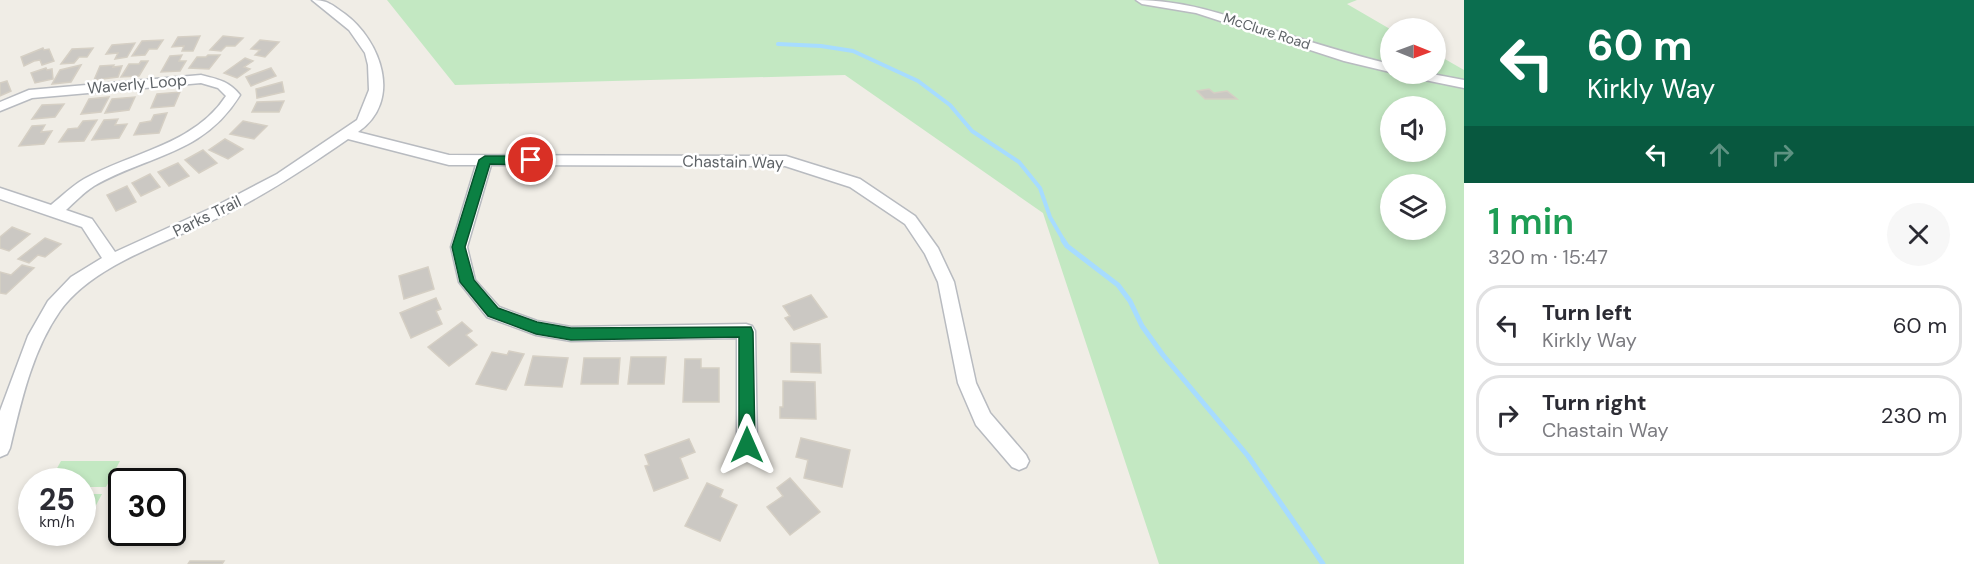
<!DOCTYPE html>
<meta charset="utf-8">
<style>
body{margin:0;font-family:"DM Sans",sans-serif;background:#f7f7f7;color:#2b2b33;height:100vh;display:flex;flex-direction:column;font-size:22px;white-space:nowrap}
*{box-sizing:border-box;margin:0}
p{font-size:20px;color:#7c7c81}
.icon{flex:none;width:33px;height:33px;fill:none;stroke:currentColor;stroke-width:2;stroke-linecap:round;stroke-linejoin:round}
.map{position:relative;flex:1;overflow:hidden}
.details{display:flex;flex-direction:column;background:#fff;width:510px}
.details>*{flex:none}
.banner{background:#0b6e4f;color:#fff;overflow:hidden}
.needle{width:39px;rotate:91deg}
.controls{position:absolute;left:1380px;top:18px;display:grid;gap:12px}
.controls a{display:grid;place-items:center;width:66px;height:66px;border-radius:50%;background:#fff;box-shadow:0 3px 9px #0003;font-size:30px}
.speed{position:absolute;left:18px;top:468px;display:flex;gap:12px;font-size:30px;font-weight:700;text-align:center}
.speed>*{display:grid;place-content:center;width:78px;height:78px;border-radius:50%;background:#fff;box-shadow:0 3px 9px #0003;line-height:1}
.speed small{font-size:15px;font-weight:400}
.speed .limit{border:3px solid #111;border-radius:9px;background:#fff;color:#111}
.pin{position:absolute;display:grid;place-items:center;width:51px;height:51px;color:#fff;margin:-26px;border:3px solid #fff;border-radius:50%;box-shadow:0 2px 6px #0007}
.me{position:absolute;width:66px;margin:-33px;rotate:0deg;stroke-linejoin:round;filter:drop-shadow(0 0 4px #0008)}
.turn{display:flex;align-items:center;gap:21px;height:126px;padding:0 24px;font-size:27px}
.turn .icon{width:78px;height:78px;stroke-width:2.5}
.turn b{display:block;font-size:42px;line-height:51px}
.lanes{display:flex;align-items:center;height:57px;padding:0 24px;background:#0003;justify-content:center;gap:30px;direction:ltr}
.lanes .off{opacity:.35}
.round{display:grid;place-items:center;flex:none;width:63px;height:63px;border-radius:32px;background:#f7f7f7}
.head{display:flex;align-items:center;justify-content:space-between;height:102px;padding:0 24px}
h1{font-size:36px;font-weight:600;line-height:45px;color:#1e9e55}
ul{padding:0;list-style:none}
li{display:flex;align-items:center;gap:18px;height:81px;margin:0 12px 9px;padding:0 12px;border:3px solid #e1e1e2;border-radius:24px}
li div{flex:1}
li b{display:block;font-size:22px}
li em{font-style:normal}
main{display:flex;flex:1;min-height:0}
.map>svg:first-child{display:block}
</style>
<main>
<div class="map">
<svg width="1464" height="564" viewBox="0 0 1464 564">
<rect width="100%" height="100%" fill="#f0ede6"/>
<!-- green -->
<g fill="#c3e8c2" fill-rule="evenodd">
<path d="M 387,0 L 1357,0 L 1347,4 L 1390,29 L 1390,74 L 1436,74 L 1436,54 L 1464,70 L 1464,564 L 1159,564 L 1043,213 L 845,75 L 455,85 ZM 1390,106 L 1436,106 L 1436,152 L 1390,152 ZM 1390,184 L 1436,184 L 1436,230 L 1390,230 Z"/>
<polygon points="61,461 120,461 106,487 83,487 82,482 50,481"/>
<polygon points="83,494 102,494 87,522 83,522"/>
</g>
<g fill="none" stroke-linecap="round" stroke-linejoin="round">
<!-- stream-far1 -->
<polyline stroke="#a7dcff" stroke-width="4" points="778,44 821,46 853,51 918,81 950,105 972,131 1019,162 1040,188 1050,217 1064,241"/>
<!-- stream -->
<polyline stroke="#a7dcff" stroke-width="5" points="1063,240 1067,246 1118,285 1130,301 1142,326 1163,355 1248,456 1323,564"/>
</g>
<!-- building -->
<g fill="#cbc8c3" stroke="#d5cfc4" stroke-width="1.5">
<polygon points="200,36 193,51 182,51 184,46 172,47 178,37"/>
<polygon points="223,36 243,38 235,46 226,46 221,51 210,50"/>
<polygon points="163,40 157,49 149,49 145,55 132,56 142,41"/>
<polygon points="260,40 279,42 265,57 255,55 260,50 251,49"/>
<polygon points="135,43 127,57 115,59 118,53 106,54 112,45"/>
<polygon points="43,48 44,50 49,49 54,61 42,65 40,60 34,61 24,66 21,57"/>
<polygon points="93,48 87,57 79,57 74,63 61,64 72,49"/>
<polygon points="182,55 179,61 186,61 180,71 161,72 170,56"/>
<polygon points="208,55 220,55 209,69 189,68 197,57 206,57"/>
<polygon points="245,58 253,61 244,67 250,69 237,78 224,73"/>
<polygon points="141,61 148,61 139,76 121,77 129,64 139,64"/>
<polygon points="81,65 71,82 52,84 60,70"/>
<polygon points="114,65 113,67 122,66 118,77 94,80 100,66"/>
<polygon points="46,68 47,70 52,69 53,79 35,83 31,73"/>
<polygon points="271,68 276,76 251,86 246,77"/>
<polygon points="7,81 11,91 0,96 0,83"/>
<polygon points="282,82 284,92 257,98 256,89"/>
<polygon points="1209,89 1214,93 1227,91 1237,99 1205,99 1197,91"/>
<polygon points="180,92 174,106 151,108 157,94"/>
<polygon points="109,97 101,112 81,114 89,99"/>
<polygon points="135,97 129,110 105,113 112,99"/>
<polygon points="284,101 279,112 252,112 257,102"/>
<polygon points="64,104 55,117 32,119 42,105"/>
<polygon points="167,113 159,133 134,135 140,123 151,121 154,115"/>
<polygon points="118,119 115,125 127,124 119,138 92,140 104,120"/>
<polygon points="97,120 84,141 59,142 68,129 78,128 83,121"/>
<polygon points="243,121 267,126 254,139 230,134"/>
<polygon points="45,125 41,132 52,131 44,144 19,146 32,126"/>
<polygon points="225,139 243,149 228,159 209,150"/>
<polygon points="203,150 217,163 199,173 185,160"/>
<polygon points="178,163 189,176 169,186 158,172"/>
<polygon points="150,174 160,187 141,196 132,183"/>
<polygon points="127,186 136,202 116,211 107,195"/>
<polygon points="12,227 30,234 9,251 0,248 0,237"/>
<polygon points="45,238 61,244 45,257 38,255 29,263 18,259"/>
<polygon points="22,265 34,268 6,294 0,293 0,272 11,275"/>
<polygon points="428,267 434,289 404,299 399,276"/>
<polygon points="811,295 827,317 794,330 785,318 790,316 783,306"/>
<polygon points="436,298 441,309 436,311 442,324 411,338 400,313"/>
<polygon points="462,322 472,331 466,335 477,345 449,366 428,347"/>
<polygon points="791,343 820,344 821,373 791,372"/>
<polygon points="509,351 524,354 506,390 476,384 492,352 507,355"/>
<polygon points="533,356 568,358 562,387 525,385"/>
<polygon points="631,357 666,357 664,384 628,384"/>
<polygon points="584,358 620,358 618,384 581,384"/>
<polygon points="685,359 701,359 701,368 719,368 719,402 683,402"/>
<polygon points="783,381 815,382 816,419 780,418 780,407 783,407"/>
<polygon points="801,438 850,450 842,487 804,478 808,460 796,457"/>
<polygon points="689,439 695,452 680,458 688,478 654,491 645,466 649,465 645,455"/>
<polygon points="790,478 820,512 790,535 767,507 783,496 777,488"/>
<polygon points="707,483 723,490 720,497 737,505 720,541 685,526"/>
<polygon points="190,561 224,561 222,564 188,564"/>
</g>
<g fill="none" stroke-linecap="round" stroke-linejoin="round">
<!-- minor casing -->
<g stroke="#b8bbc0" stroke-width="3">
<g id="minor">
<path d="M 312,0 C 328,0 332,5 345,14 C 381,41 403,101 358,132 L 449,155 L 786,156 L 860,179 L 915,216 L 938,248 L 954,282 L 976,383 L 990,413 L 1026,455 L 1029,461 L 1026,467 L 1019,470 L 1012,467 L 976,425 L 958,383 L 938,282 L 925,254 L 905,224 L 850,187 L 785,166 L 491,165 L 467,247 L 475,280 L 499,307 L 537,321 L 571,327 L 746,324 L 752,326 L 755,331 L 757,445 L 754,451 L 747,454 L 740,451 L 737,445 L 737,338 L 571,341 L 536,335 L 487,317 L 459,282 L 451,247 L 476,165 L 449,165 L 348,139 C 309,166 270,192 228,213 C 175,240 95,262 60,311 C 32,351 21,402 10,448 L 7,454 L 0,457 L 0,411 L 28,336 L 48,301 L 71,277 L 102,258 L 82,227 L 0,199 L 0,188 L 51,205 C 62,196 72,186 84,179 C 132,152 194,145 226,96 L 218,88 L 201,83 L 32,98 L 0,111 L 0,102 L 29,90 L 201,75 C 217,79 229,81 240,95 C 203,155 150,154 94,186 C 83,193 75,202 66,210 L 92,219 L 115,252 L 216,206 L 277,174 L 357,120 L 369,90 L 368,65 L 365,53 L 349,30 Z"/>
<path d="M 1136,0 C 1182,0 1223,14 1266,28 C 1308,41 1348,54 1390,64 L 1390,72 L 1344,61 L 1196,13 L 1142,4 Z"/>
<polygon points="1408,74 1432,74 1464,80 1464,88 1410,77"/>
</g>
</g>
<!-- minor -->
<use href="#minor" fill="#fff" fill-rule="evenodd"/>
</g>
<!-- route -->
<polygon fill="#0b8043" stroke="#07532c" stroke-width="1.5" points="485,156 531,156 537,160 531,165 490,164 465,247 474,280 498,308 537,322 571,328 751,327 753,332 755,445 752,450 747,452 741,450 739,445 739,337 571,340 536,334 488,316 460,282 452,247 479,160"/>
<g text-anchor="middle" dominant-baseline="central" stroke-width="5" stroke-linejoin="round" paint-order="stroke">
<!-- far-street labels -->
<g font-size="14" fill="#5d6266" stroke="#fff">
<text transform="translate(1267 31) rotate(18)">McClure Road</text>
</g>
<!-- street labels -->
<g font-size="16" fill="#5d6266" stroke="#fff">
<text transform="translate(137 84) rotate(-5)">Waverly Loop</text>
<text transform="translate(733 162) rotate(1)">Chastain Way</text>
<text transform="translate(207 216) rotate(-26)">Parks Trail</text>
</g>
</g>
</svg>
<div class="controls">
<a><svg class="needle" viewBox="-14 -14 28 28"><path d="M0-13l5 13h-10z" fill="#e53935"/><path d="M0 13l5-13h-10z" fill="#7c7c81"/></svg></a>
<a><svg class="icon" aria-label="sound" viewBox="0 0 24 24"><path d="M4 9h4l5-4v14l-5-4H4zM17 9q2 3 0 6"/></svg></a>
<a><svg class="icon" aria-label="layers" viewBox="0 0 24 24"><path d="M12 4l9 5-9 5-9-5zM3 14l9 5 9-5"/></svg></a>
</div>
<div class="speed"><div>25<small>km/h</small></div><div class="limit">30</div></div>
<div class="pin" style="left:531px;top:160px;background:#d93025"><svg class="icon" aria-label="arrive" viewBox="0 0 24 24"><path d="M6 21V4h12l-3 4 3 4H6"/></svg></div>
<svg class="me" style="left:747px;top:445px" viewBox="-20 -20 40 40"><path d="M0-17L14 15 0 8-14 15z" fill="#0b8043" stroke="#fff" stroke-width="4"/></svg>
</div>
<section class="details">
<div class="banner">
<div class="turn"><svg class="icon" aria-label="left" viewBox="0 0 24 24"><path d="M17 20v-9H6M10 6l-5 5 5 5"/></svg><div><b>60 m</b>Kirkly Way</div></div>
<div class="lanes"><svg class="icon" aria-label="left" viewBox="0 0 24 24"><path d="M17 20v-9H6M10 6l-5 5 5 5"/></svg><svg class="icon off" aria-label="ahead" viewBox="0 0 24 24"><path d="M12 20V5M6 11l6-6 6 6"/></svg><svg class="icon off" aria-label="right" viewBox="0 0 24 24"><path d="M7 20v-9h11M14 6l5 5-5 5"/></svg></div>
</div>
<div class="head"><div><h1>1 min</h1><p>320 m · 15:47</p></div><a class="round"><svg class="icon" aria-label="close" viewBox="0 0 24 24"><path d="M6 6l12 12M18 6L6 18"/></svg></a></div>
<ul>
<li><svg class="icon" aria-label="left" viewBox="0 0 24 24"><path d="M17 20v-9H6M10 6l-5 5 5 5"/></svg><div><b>Turn left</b><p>Kirkly Way</p></div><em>60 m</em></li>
<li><svg class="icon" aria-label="right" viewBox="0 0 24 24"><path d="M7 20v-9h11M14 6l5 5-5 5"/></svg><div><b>Turn right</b><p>Chastain Way</p></div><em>230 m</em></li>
</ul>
</section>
</main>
